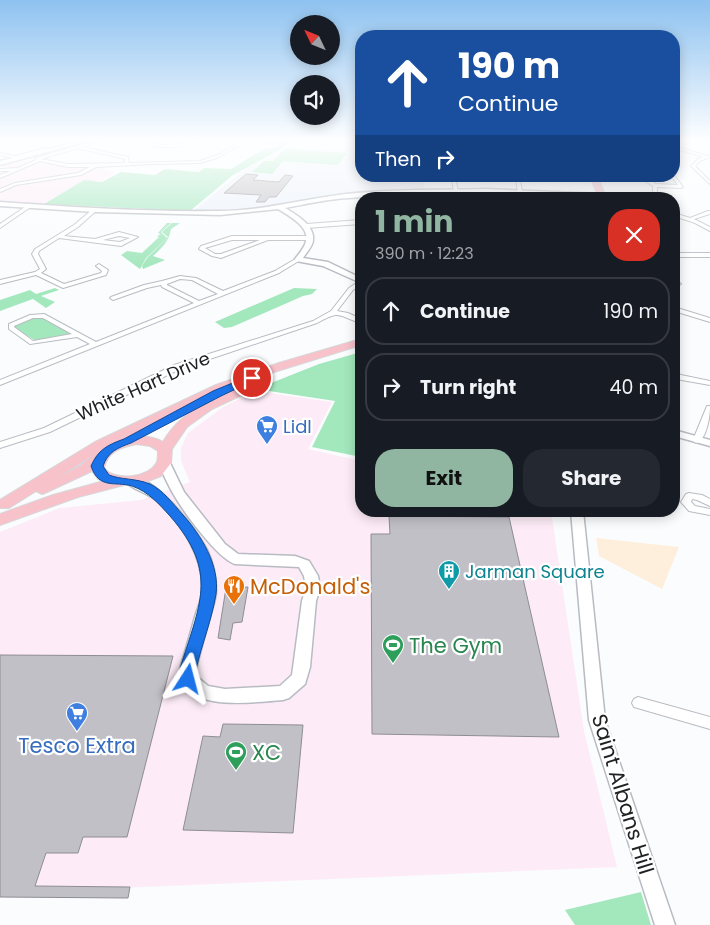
<!DOCTYPE html>
<meta charset="utf-8">
<style>
body{margin:0;font-family:Poppins,sans-serif;background:#242831;color:#f1f3f6;height:100vh;display:flex;flex-direction:column;font-size:19px;white-space:nowrap}
*{box-sizing:border-box;margin:0}
p{font-size:16px;color:#9ea1a6}
.icon{flex:none;width:28px;height:28px;fill:none;stroke:currentColor;stroke-width:2;stroke-linecap:round;stroke-linejoin:round}
.map{position:relative;flex:1;overflow:hidden}
.details{position:absolute;left:355px;top:192px;width:325px;height:325px;display:flex;flex-direction:column;background:#171b24;border-radius:20px;box-shadow:0 2px 12px #0003}
.details>*{flex:none}
.guide{position:absolute;left:355px;top:30px;width:325px;height:152px;border-radius:20px;box-shadow:0 2px 12px #0003;background:#1a4fa0;color:#fff;overflow:hidden}
.needle{width:32px;rotate:313deg}
.buttons{position:absolute;left:290px;top:15px;display:grid;gap:10px}
.buttons a{display:grid;place-items:center;width:50px;height:50px;border-radius:50%;background:#171b24;box-shadow:0 2px 12px #0003;font-size:25px}
.pin{position:absolute;display:grid;place-items:center;width:42px;height:42px;color:#fff;margin:-21px;border:2px solid #fff;border-radius:50%;box-shadow:0 1px 5px #0007}
.me{position:absolute;width:55px;margin:-28px;rotate:9deg;stroke-linejoin:round;filter:drop-shadow(0 0 4px #0008)}
.turn{display:flex;align-items:center;gap:18px;height:105px;padding:0 20px;font-size:22px}
.turn .icon{width:65px;height:65px;stroke-width:2.5}
.turn b{display:block;font-size:35px;line-height:42px}
.then{display:flex;align-items:center;height:48px;padding:0 20px;background:#0003;gap:10px;font-size:19px}
.round{display:grid;place-items:center;flex:none;width:52px;height:52px;border-radius:20px;background:#242831}
.headline{display:flex;align-items:center;justify-content:space-between;height:85px;padding:0 20px}
h1{font-size:30px;font-weight:700;line-height:38px;color:#90b5a0}
.button{display:flex;gap:10px;margin-top:auto;padding:10px 20px}
.button a{flex:1;height:58px;border-radius:20px;background:#90b5a0;color:#111;font-size:20px;font-weight:700;line-height:58px;text-align:center}
.button a+a{background:#242831;color:#f1f3f6}
ul{padding:0;list-style:none}
li{display:flex;align-items:center;gap:15px;height:68px;margin:0 10px 8px;padding:0 10px;border:2px solid #363941;border-radius:20px}
li div{flex:1}
li b{display:block;font-size:19px}
li em{font-style:normal}
.map>svg:first-child{display:block}
</style>
<div class="map">
<svg width="710" height="925" viewBox="0 0 710 925">
<rect width="100%" height="100%" fill="#fafcfe"/>
<!-- commercial -->
<g fill="#fdecf7">
<polygon points="18,160 102,168 115,173 101,181 84,181 41,205 0,202 0,172 5,169 0,165"/>
<polygon points="255,391 332,402 308,449 361,461 361,511 551,511 584,731 617,867 0,893 0,532 60,508 141,500 190,482 181,461 181,448 188,433 223,407"/>
</g>
<!-- built -->
<polygon fill="#ecf1f9" points="284,148 361,150 361,176 423,176 425,190 339,195 248,210 193,211 244,170 279,153"/>
<!-- medical -->
<polygon fill="#feefdc" points="596,538 679,547 662,589 599,556"/>
<!-- green -->
<g fill="#a3e7bd">
<polygon points="283,142 288,143 276,152 233,175 190,211 44,204 84,180 102,182 121,172 155,175 165,169 199,172 204,168 231,169 262,150 276,147"/>
<polygon points="285,149 347,153 338,165 283,161 272,174 252,172 264,161 273,161"/>
<polygon points="167,223 171,223 161,232 167,238 146,258 140,269 121,255 127,251 142,253 159,237 157,236 161,234 158,233"/>
<path d="M 172,223 L 180,223 L 171,229 C 169,241 162,248 153,256 L 165,260 L 143,269 L 142,266 L 147,258 L 168,237 L 162,232 Z"/>
<polygon points="55,288 59,290 41,296 55,302 46,308 33,299 41,296 0,311 0,300 30,290 36,294"/>
<polygon points="294,288 317,289 312,294 303,296 232,327 224,328 215,322"/>
<polygon points="32,317 42,317 72,333 36,341 13,327 15,324"/>
<polygon points="361,352 361,457 312,447 335,401 256,389 319,364"/>
<polygon points="641,892 651,925 575,925 565,910"/>
</g>
<!-- building -->
<g fill="#c1c0c6" stroke="#8f8d94">
<polygon points="246,174 258,175 253,180 279,182 285,175 293,176 276,197 269,197 265,202 256,202 261,195 224,193"/>
<polygon points="389,516 509,517 559,737 372,734 371,534 390,534"/>
<polygon points="248,587 242,622 233,623 230,640 218,638 226,588"/>
<polygon points="0,655 173,656 127,837 83,837 78,853 46,853 35,886 130,887 128,898 0,897"/>
<polygon points="223,724 303,725 293,833 183,830 203,736 220,737"/>
</g>
<g fill="none" stroke-linecap="round" stroke-linejoin="round">
<!-- minor casing -->
<g stroke="#b8bcc2" stroke-width="2">
<g id="minor">
<path d="M 98,140 L 103,140 L 82,147 L 128,157 L 129,163 L 200,161 L 220,154 L 243,140 L 288,140 L 272,143 L 247,141 L 217,158 L 200,163 L 151,164 L 96,167 L 81,175 L 16,185 L 0,192 L 0,189 L 15,183 L 78,173 L 90,167 L 68,167 L 40,161 L 0,178 L 0,175 L 11,171 L 0,171 L 0,169 L 18,168 L 36,160 L 36,158 ZM 78,148 L 125,159 L 125,163 L 68,164 L 41,159 Z"/>
<path d="M 145,140 L 150,140 L 148,141 C 158,146 170,146 180,143 C 186,142 190,140 196,140 C 181,149 160,150 144,142 Z"/>
<polygon points="706,140 710,140 710,141 707,142"/>
<polygon points="674,146 707,156 710,155 710,157 700,161 695,166 710,181 710,184 691,166 698,159 703,157 674,148"/>
<polygon points="46,148 47,150 20,157 21,158 19,159 0,155 0,153 15,156"/>
<polygon points="674,175 683,187 681,188 657,187 657,199 653,199 653,186 637,176 643,176 656,184 678,185 671,176 674,176"/>
<polygon points="451,176 455,176 458,192 454,191"/>
<polygon points="493,176 518,178 546,176 538,180 520,180 523,199 519,199 516,180"/>
<polygon points="28,205 32,206 0,228 0,224"/>
<path d="M 93,209 L 97,210 L 78,227 L 64,236 L 95,239 L 119,232 L 138,237 L 121,246 L 59,238 L 39,251 L 38,254 L 46,269 L 41,273 L 64,284 L 101,273 L 102,271 L 96,266 L 99,264 L 108,270 L 106,275 L 63,288 L 36,275 L 0,284 L 0,280 L 35,272 L 40,269 L 32,254 L 35,249 L 74,225 ZM 119,236 L 130,238 L 120,242 L 103,240 Z"/>
<polygon points="708,211 710,211 710,214 694,219 710,227 710,231 695,223 674,216 674,213 690,218"/>
<polygon points="361,220 361,224 306,228 303,226 306,224"/>
<path d="M 232,236 L 310,236 L 313,238 L 310,240 L 268,240 L 221,258 L 212,256 L 199,249 L 201,246 ZM 232,240 L 260,240 L 221,254 L 215,254 L 205,248 Z"/>
<rect x="674" y="253" width="36" height="4"/>
<path d="M 297,258 L 302,259 L 279,273 L 0,385 L 0,380 L 90,344 L 77,337 L 30,344 L 9,329 L 9,324 L 30,315 L 44,314 L 96,342 L 194,303 L 162,287 L 161,285 L 147,288 L 113,300 L 110,298 L 111,297 L 144,285 L 162,281 L 180,276 L 196,278 L 223,291 L 275,271 ZM 180,279 L 192,280 L 218,294 L 199,301 L 167,285 L 167,284 ZM 33,318 L 43,318 L 72,334 L 33,341 L 14,327 L 14,326 Z"/>
<path d="M 361,280 L 361,285 L 353,290 L 337,311 L 348,313 L 361,319 L 361,323 C 337,316 342,309 317,323 L 180,369 L 50,432 L 0,448 L 0,442 L 44,428 L 174,365 L 313,321 L 331,311 L 349,288 Z"/>
<polygon points="674,281 680,283 681,284 678,286 674,285"/>
<polygon points="674,307 710,318 710,322 674,311"/>
<polygon points="674,371 681,375 710,381 710,385 676,379 674,376"/>
<path d="M 707,406 L 710,406 C 710,416 707,438 697,443 L 694,442 L 693,440 Z"/>
<polygon points="689,493 702,495 710,499 710,506 697,500 692,499 691,502 695,506 710,509 710,515 689,511 681,502 686,494"/>
<polygon points="638,697 710,717 710,729 634,707 632,703 634,699"/>
</g>
</g>
<!-- tertiary casing -->
<g stroke="#b8bcc2" stroke-width="3">
<g id="tertiary">
<polygon points="85,140 91,140 0,165 0,161"/>
<path d="M 486,189 L 602,194 L 605,196 L 602,198 C 518,194 434,191 349,198 C 328,199 306,204 285,208 C 295,214 315,225 313,240 C 313,246 306,253 303,258 L 328,262 L 361,278 L 361,283 L 323,266 L 296,261 L 295,259 C 299,254 305,247 306,241 C 310,227 288,215 278,209 L 220,215 L 95,212 L 0,206 L 0,202 C 73,207 146,212 219,211 C 262,211 304,199 346,194 C 392,189 440,190 486,189 Z"/>
<polygon points="674,430 710,440 710,446 674,436"/>
<path d="M 164,459 L 170,463 L 184,492 L 225,544 L 238,554 L 295,556 L 309,561 L 318,576 L 320,588 L 316,601 L 310,667 L 305,684 L 289,698 L 283,700 C 254,702 180,714 180,669 C 185,652 190,635 195,617 C 197,609 202,600 202,591 C 204,557 182,524 157,501 C 148,493 131,489 125,481 L 127,478 C 153,471 196,529 207,550 C 213,562 216,577 216,591 C 216,599 212,609 210,617 C 205,634 200,652 196,669 L 196,676 L 208,686 L 225,689 L 280,686 L 292,675 L 302,601 L 306,588 L 304,576 L 299,567 L 235,564 C 218,559 183,511 174,495 C 168,485 163,473 158,463 Z"/>
<polygon points="571,511 583,511 605,720 675,925 655,925 589,720"/>
</g>
</g>
<!-- primary casing -->
<g stroke="#d7d7d8" stroke-width="2">
<g id="primary">
<polygon points="590,176 597,176 607,199 599,199"/>
<path d="M 361,339 L 361,345 L 274,372 L 224,391 L 125,438 C 137,436 152,435 163,442 C 183,406 226,393 262,378 L 270,378 L 272,380 L 270,382 L 212,409 L 187,427 L 172,449 L 171,463 L 161,476 L 143,483 L 124,485 L 78,497 L 0,525 L 0,514 L 53,495 L 104,481 L 98,479 L 92,471 L 47,492 L 42,494 L 36,491 L 9,508 L 0,508 L 0,500 L 95,442 L 216,385 L 279,363 ZM 137,444 L 150,446 L 158,451 C 158,454 158,459 157,462 C 149,479 114,481 104,468 C 108,451 121,447 137,444 ZM 95,454 L 80,466 L 57,478 Z"/>
</g>
</g>
<!-- minor -->
<use href="#minor" fill="#fff" fill-rule="evenodd"/>
<!-- tertiary -->
<use href="#tertiary" fill="#fff" fill-rule="evenodd"/>
<!-- primary -->
<use href="#primary" fill="#f8c2cb" fill-rule="evenodd"/>
</g>
<!-- sky -->
<linearGradient id="sky" x2="0" y2="1"><stop stop-color="#8ec2f0"/><stop offset="0.52" stop-color="#fdfeff"/><stop offset="1" stop-color="#fdfeff" stop-opacity="0"/></linearGradient>
<rect width="710" height="269" fill="url(#sky)"/>
<!-- route -->
<path fill="#1a73e8" stroke="#114b97" d="M 252,375 L 255,376 L 255,380 L 221,396 L 131,443 C 117,448 108,452 103,466 L 109,475 C 122,480 135,478 150,484 C 163,490 173,504 183,515 C 201,535 220,566 216,594 C 212,619 202,644 196,669 L 196,679 L 194,684 L 188,686 L 182,684 L 180,679 L 180,669 C 199,605 220,573 170,516 C 159,504 149,492 132,486 C 115,481 99,490 91,466 C 98,450 107,445 124,439 L 213,391 Z"/>
<!-- icons -->
<defs>
<g id="supermarket-pin" transform="scale(1.125)"><path d="M0 17L-7.5 6A9.5 9.5 0 1 1 7.5 6Z" fill="#3f7fe0" stroke="#fff"/><path d="M-6-5.5h2.5l.6 2H6L4.5 2H-2.5L-4.4-4H-6ZM-1.5 3.2a1.3 1.3 0 1 0 .1 0ZM3 3.2a1.3 1.3 0 1 0 .1 0Z" fill="#fff"/></g>
<g id="building-pin" transform="scale(1.125)"><path d="M0 17L-7.5 6A9.5 9.5 0 1 1 7.5 6Z" fill="#0f9aa8" stroke="#fff"/><path d="M-4-6H4V6H1V3H-1V6H-4ZM-2.5-4.3h1.7v1.8h-1.7ZM.8-4.3h1.7v1.8H.8ZM-2.5-1h1.7V.8h-1.7ZM.8-1h1.7V.8H.8Z" fill="#fff"/></g>
<g id="restaurant-pin" transform="scale(1.125)"><path d="M0 17L-7.5 6A9.5 9.5 0 1 1 7.5 6Z" fill="#e8710a" stroke="#fff"/><path d="M-5-6h1v4h1v-4h1v4h1v-4h1v5L-1.5 .5V6h-2V.5L-5-1ZM5-6V6H3V1.5H1.5Q1.5-4 5-6Z" fill="#fff"/></g>
<g id="stadium-pin" transform="scale(1.125)"><path d="M0 17L-7.5 6A9.5 9.5 0 1 1 7.5 6Z" fill="#2e9e5b" stroke="#fff"/><path d="M0-5a6.5 5 0 1 0 0 10a6.5 5 0 1 0 0-10ZM-3.5-1.8h7v3.6h-7Z" fill="#fff"/></g>
</defs>
<g fill-rule="evenodd">
<use href="#supermarket-pin" x="267" y="426"/>
<use href="#building-pin" x="449" y="571"/>
<use href="#restaurant-pin" x="234" y="586"/>
<use href="#stadium-pin" x="393" y="645"/>
<use href="#supermarket-pin" x="77" y="713"/>
<use href="#stadium-pin" x="236" y="752"/>
</g>
<g text-anchor="middle" dominant-baseline="central" stroke-width="4.5" stroke-linejoin="round" paint-order="stroke">
<!-- street labels -->
<g font-size="18" fill="#212224" stroke="#fff">
<text transform="translate(143 386) rotate(-24)">White Hart Drive</text>
</g>
<!-- shop labels -->
<g font-size="18" fill="#366cbe" stroke="#fff" text-anchor="start">
<text x="283" y="426">Lidl</text>
</g>
<!-- culture labels -->
<g font-size="18" fill="#0d838f" stroke="#fff" text-anchor="start">
<text x="465" y="571">Jarman Square</text>
</g>
<!-- near-food labels -->
<g font-size="21" fill="#c56008" stroke="#fff" text-anchor="start">
<text x="250" y="586">McDonald's</text>
</g>
<!-- near-leisure labels -->
<g font-size="21" fill="#27864d" stroke="#fff" text-anchor="start">
<text x="409" y="645">The Gym</text>
<text x="252" y="752">XC</text>
</g>
<!-- near-shop labels -->
<g font-size="21" fill="#366cbe" stroke="#fff">
<text x="77" y="745">Tesco Extra</text>
</g>
<!-- near-street labels -->
<g font-size="21" fill="#212224" stroke="#fff">
<text transform="translate(623 794) rotate(73)">Saint Albans Hill</text>
</g>
</g>
</svg>
<div class="buttons">
<a><svg class="needle" viewBox="-14 -14 28 28"><path d="M0-13l5 13h-10z" fill="#e53935"/><path d="M0 13l5-13h-10z" fill="#9ea1a6"/></svg></a>
<a><svg class="icon" aria-label="sound" viewBox="0 0 24 24"><path d="M4 9h4l5-4v14l-5-4H4zM17 9q2 3 0 6"/></svg></a>
</div>
<div class="pin" style="left:252px;top:378px;background:#d93025"><svg class="icon" aria-label="arrive" viewBox="0 0 24 24"><path d="M6 21V4h12l-3 4 3 4H6"/></svg></div>
<svg class="me" style="left:188px;top:679px" viewBox="-20 -20 40 40"><path d="M0-17L14 15 0 8-14 15z" fill="#1a73e8" stroke="#fff" stroke-width="4"/></svg>
<div class="guide">
<div class="turn"><svg class="icon" aria-label="ahead" viewBox="0 0 24 24"><path d="M12 20V5M6 11l6-6 6 6"/></svg><div><b>190 m</b>Continue</div></div>
<div class="then">Then<svg class="icon" aria-label="right" viewBox="0 0 24 24"><path d="M7 20v-9h11M14 6l5 5-5 5"/></svg></div>
</div>
<section class="details">
<div class="headline"><div><h1>1 min</h1><p>390 m · 12:23</p></div><a class="round" style="background:#d93025;color:#fff"><svg class="icon" aria-label="close" viewBox="0 0 24 24"><path d="M6 6l12 12M18 6L6 18"/></svg></a></div>
<ul>
<li><svg class="icon" aria-label="ahead" viewBox="0 0 24 24"><path d="M12 20V5M6 11l6-6 6 6"/></svg><div><b>Continue</b></div><em>190 m</em></li>
<li><svg class="icon" aria-label="right" viewBox="0 0 24 24"><path d="M7 20v-9h11M14 6l5 5-5 5"/></svg><div><b>Turn right</b></div><em>40 m</em></li>
</ul>
<div class="button"><a>Exit</a><a>Share</a></div>
</section>
</div>
